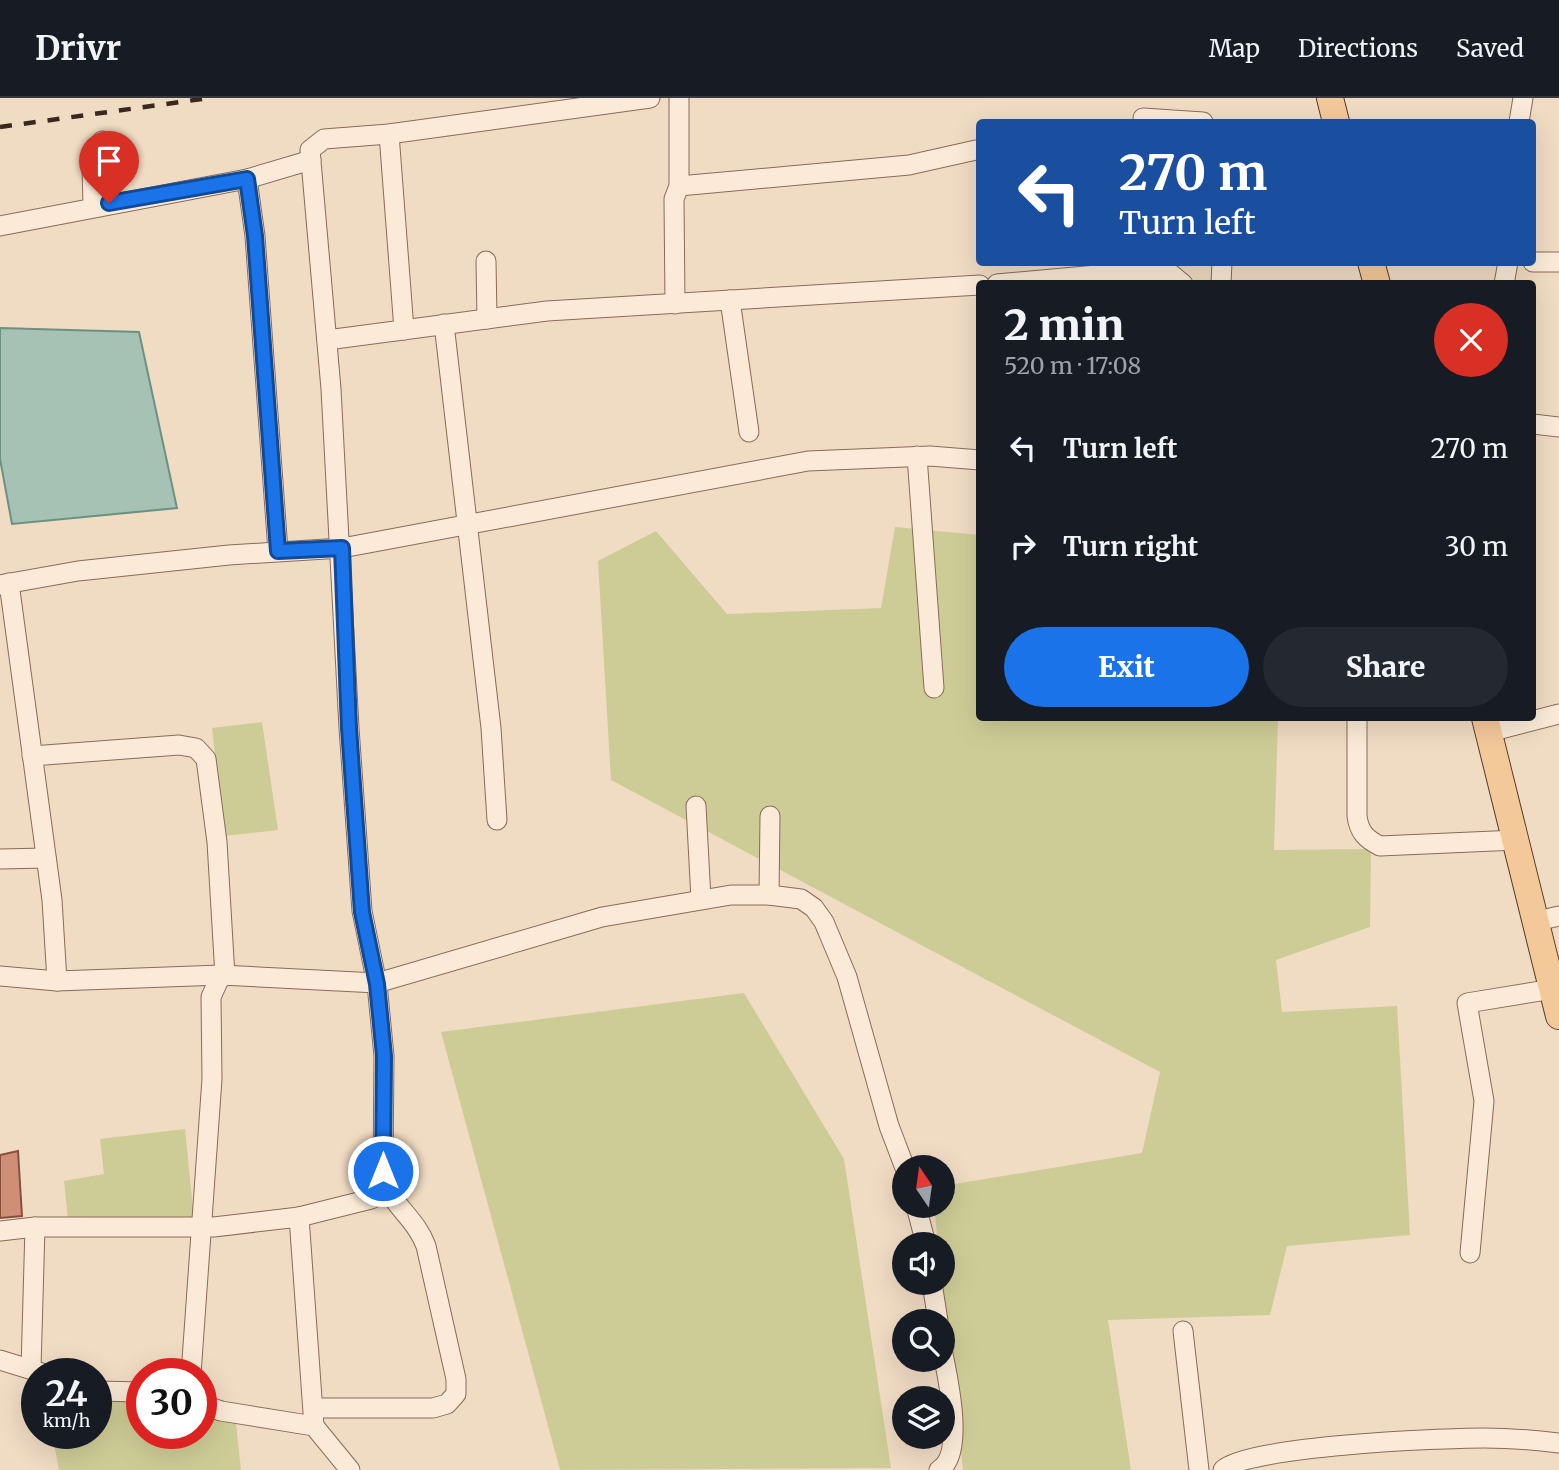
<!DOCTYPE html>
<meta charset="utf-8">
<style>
body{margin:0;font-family:Merriweather,serif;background:#242831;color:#f1f3f6;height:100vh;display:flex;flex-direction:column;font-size:26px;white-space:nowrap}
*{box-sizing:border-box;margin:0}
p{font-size:23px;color:#9ea1a6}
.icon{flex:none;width:38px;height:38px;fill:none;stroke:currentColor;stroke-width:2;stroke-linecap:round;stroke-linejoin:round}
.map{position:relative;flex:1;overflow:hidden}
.side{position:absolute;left:976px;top:182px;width:560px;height:441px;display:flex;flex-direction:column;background:#171b24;border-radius:7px;box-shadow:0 7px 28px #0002}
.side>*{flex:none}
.guide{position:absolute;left:976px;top:21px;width:560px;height:147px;border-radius:7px;box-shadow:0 7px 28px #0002;background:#1a4fa0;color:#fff;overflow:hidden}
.needle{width:46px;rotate:347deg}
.tools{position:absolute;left:892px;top:1057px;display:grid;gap:14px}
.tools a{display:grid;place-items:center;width:63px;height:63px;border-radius:50%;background:#171b24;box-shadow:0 7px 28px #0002;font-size:35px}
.speed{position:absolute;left:21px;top:1260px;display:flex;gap:14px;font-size:35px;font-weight:700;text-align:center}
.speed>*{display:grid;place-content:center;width:91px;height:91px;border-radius:50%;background:#171b24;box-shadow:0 7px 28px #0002;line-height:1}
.speed small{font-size:18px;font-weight:400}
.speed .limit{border:10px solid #d22;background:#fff;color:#111}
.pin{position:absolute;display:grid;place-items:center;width:60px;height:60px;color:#fff;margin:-72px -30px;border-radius:50% 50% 50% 0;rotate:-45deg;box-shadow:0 0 7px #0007}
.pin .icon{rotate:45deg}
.me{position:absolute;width:77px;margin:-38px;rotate:0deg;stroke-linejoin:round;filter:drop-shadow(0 0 5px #0008)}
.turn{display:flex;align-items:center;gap:24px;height:147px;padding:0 28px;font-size:32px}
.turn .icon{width:91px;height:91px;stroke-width:2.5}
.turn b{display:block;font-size:49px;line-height:60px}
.round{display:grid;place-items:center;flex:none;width:74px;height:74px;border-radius:37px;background:#242831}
.headline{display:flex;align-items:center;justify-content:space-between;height:119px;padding:0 28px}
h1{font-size:42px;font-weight:800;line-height:52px}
.primary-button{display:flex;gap:14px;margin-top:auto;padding:14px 28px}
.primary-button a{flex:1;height:80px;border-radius:42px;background:#1a73e8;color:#fff;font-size:28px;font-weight:800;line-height:80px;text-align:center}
.primary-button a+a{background:#242831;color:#f1f3f6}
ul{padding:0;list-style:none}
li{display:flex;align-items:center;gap:21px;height:98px;padding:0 28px}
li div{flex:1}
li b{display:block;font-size:26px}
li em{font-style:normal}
header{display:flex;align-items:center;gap:42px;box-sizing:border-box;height:98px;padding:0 35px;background:#171b24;border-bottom:2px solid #363941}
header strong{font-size:33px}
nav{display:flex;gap:38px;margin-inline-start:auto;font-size:24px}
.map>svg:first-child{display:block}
</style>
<header>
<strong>Drivr</strong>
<nav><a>Map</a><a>Directions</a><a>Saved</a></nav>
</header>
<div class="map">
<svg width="1559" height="1372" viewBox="0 0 1559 1372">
<rect width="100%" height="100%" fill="#f0dbc3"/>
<!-- green -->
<g fill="#cecc96">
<polygon points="895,429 980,437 980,620 1278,620 1274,752 1371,751 1370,829 1276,862 1282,914 1397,908 1410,1137 1287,1148 1270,1217 1108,1222 1131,1372 963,1372 942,1185 943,1146 938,1146 934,1108 943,1108 943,1088 1142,1055 1160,974 611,682 598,463 656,433 727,516 881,510"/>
<polygon points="262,624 278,732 224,738 212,630"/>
<polygon points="744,895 844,1061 891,1370 560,1372 441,934"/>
<polygon points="185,1031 194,1121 68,1121 64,1083 104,1076 100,1041"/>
<polygon points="96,1299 142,1302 142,1335 201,1335 201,1305 234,1307 241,1372 59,1372 52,1335 96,1335"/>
</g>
<!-- water -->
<polygon fill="#a5c2b5" stroke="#6c9182" stroke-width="2" points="0,230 139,234 177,410 12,426 0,361"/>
<!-- building -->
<polygon fill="#cf8e78" stroke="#8a503e" stroke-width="2" points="18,1053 22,1118 0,1120 0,1057"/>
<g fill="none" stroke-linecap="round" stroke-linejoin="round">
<!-- minor casing -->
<g stroke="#8a6b59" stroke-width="21">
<g id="minor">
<polyline points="1143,20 1203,24"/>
<polyline points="1519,24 1523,0"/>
<polyline points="389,36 404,232"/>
<polyline points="247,81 311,62"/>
<polyline points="679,88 909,67 976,52"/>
<polyline points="93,108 92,67 103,49 102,43"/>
<polyline points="0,128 247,81 255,138 278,453"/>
<polyline points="486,163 487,221"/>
<polyline points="1533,164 1559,164"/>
<polyline points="997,186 1141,173 1171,176 1183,186"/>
<polyline points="1221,186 1222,164"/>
<polyline points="1504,186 1508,164"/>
<polyline points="730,202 749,334"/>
<polyline points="675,206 674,101 679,88 679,0"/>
<polyline points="444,226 491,630 497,722"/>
<polyline points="327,242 547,213 980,187"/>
<polyline points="1533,326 1559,329"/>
<polyline points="917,358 934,590"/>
<polyline points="9,485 52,802 57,883"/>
<polyline points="0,487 78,473 229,457 342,450 808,363 930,358 980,362"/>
<path d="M 1357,620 L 1357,718 C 1359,734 1366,741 1380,748 L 1517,742"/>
<polyline points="1489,634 1559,616"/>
<polyline points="32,658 179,647 196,650 206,661 217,744 225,878"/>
<polyline points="696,708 701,801"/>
<polyline points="0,761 46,760"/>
<polyline points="769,797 770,718"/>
<polyline points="1537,823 1559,818"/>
<polyline points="0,878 57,883 221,877 377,885 602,819 731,797 769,797 801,801 814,810 824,824 847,879 889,1028 905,1070"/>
<polyline points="916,1108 926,1146"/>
<polyline points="299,1119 371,1101 386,1093"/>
<polyline points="0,1133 35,1129 214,1129 299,1119 314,1328"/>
<polyline points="1470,1155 1484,1003 1467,905 1553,891"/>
<polyline points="932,1185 938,1223"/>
<polyline points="1183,1233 1199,1372"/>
<polyline points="0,1262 42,1275"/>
<polyline points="31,1271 35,1129"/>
<polyline points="191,1276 212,981 211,899 221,877"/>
<polyline points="96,1293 142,1294"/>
<polyline points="201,1306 221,1313 314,1328 350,1372"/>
<path d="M 315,1310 L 433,1310 L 447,1306 L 456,1296 L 456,1281 L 426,1148 C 414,1116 388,1107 383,1074 L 384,958 L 377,886 L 362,813 L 349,630 L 331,291 L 310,52 L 324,41 L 389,36 L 650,0"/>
<path d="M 939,1372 C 965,1357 948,1281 943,1256"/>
<path d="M 1223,1372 C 1247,1348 1441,1340 1484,1340 C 1509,1340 1534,1342 1559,1345"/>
</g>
</g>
<!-- major casing -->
<g stroke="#583a2d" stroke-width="28">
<g id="major">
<polyline points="1330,0 1336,24"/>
<polyline points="1371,164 1377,186"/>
<polyline points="1485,620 1559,918"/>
</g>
</g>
<!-- minor -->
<use href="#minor" stroke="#faead7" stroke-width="19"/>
<!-- major -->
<use href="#major" stroke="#f4c99a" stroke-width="26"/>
<!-- rail -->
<polyline stroke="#3a271e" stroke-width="4.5" stroke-dasharray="12 12" stroke-linecap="butt" points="0,29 209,0"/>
</g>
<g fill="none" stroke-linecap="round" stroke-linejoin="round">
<!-- route casing -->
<g stroke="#114b97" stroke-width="18">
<polyline id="route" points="109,105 247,81 255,138 278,453 342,450 349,630 362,814 377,886 384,958 383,1073"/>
</g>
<!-- route -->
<use href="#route" stroke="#1a73e8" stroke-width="12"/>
</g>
</svg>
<div class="tools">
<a><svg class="needle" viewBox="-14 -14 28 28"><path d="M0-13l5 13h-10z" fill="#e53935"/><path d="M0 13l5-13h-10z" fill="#9ea1a6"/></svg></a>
<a><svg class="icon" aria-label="sound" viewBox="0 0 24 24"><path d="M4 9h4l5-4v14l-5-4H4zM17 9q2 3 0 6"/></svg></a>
<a><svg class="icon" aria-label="search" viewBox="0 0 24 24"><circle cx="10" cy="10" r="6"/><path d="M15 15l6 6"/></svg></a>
<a><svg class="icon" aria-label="layers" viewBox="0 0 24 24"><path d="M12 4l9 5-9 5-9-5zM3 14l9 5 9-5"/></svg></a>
</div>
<div class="speed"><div>24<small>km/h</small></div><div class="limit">30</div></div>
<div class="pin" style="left:109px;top:105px;background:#d93025"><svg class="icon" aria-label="arrive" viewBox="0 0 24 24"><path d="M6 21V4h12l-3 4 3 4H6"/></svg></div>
<svg class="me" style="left:383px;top:1073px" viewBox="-20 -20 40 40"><circle r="17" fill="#1a73e8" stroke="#fff" stroke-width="3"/><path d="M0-11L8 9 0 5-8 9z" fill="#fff"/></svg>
<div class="guide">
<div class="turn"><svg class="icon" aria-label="left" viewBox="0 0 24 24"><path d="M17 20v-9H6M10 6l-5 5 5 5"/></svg><div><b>270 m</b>Turn left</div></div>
</div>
<section class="side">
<div class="headline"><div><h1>2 min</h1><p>520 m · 17:08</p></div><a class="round" style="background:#d93025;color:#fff"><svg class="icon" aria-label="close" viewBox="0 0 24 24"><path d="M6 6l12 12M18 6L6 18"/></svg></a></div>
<ul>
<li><svg class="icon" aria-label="left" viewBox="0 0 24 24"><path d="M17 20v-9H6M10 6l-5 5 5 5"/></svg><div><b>Turn left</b></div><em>270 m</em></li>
<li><svg class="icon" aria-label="right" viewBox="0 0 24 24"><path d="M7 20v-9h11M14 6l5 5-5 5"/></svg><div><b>Turn right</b></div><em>30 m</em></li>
</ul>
<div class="primary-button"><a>Exit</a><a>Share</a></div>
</section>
</div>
